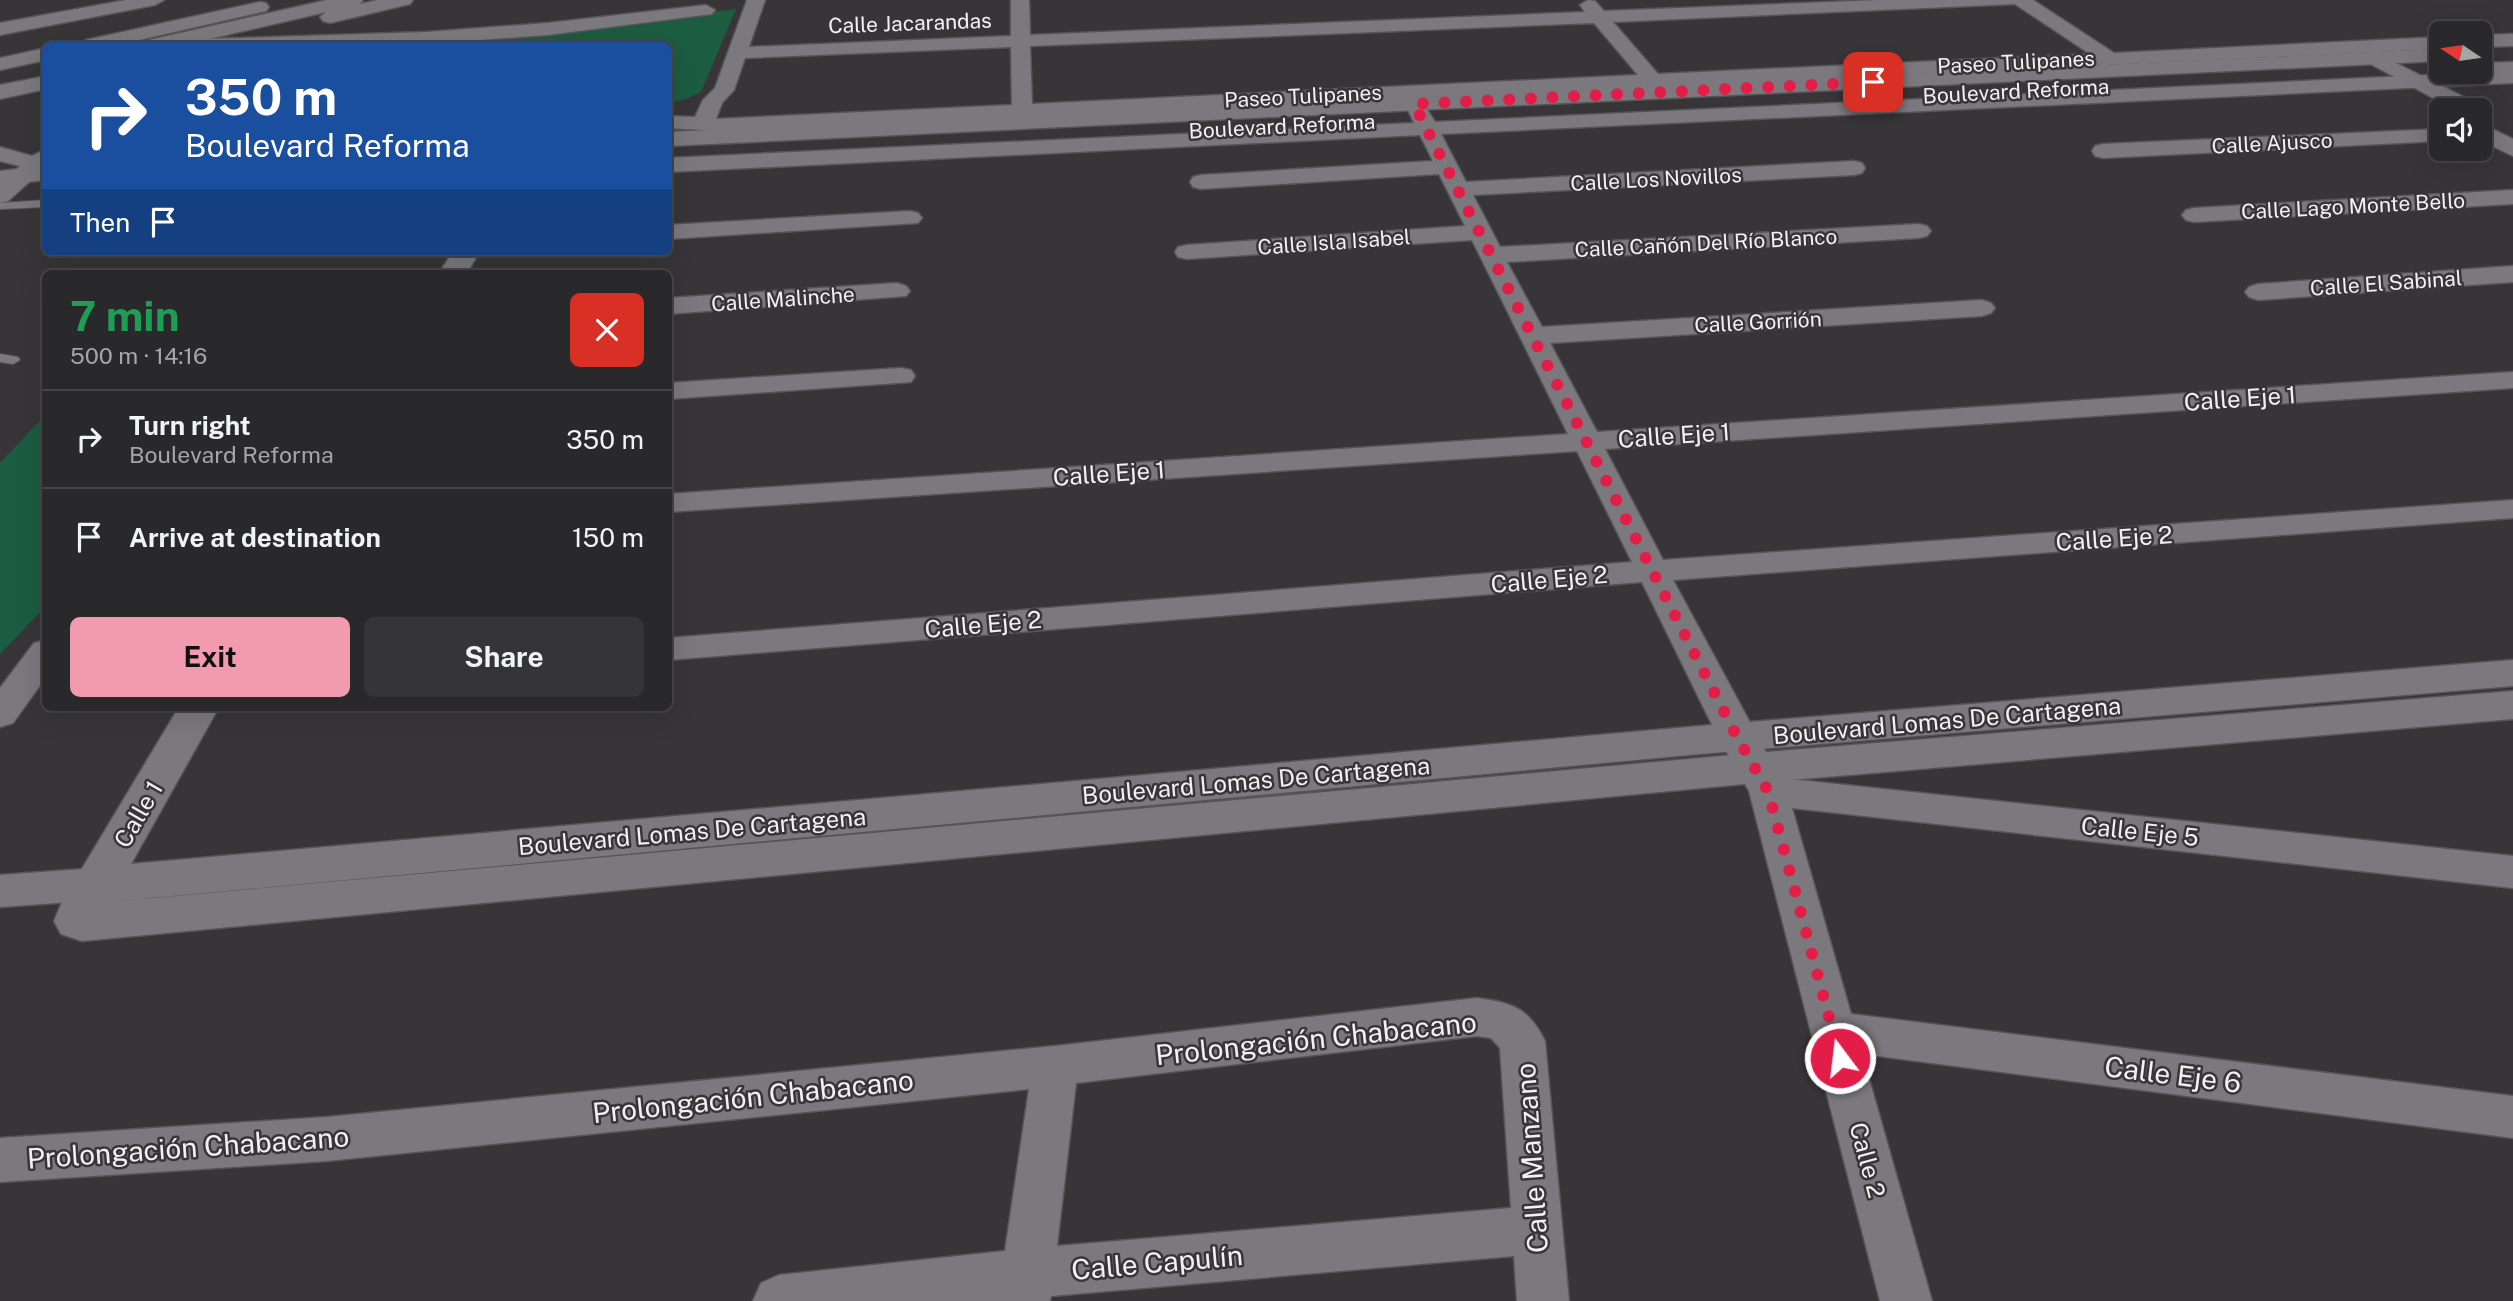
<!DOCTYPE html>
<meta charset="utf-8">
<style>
body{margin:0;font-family:"Public Sans",sans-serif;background:#353436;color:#f1f3f6;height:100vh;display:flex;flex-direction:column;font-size:26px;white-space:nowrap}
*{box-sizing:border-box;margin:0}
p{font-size:23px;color:#a5a6a8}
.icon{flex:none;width:38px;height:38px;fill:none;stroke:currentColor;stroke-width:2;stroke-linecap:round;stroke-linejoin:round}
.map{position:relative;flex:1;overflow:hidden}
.panel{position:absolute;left:42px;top:270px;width:630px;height:441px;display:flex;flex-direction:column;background:#29282a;border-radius:10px;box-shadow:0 7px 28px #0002,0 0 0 2px #454447}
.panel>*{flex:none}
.banner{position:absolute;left:42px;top:42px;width:630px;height:214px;border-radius:10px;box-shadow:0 7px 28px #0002,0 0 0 2px #454447;background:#1a4fa0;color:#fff;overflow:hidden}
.needle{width:46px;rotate:283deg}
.buttons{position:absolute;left:2429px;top:21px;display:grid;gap:14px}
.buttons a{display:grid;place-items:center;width:63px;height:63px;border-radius:10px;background:#29282a;box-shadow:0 7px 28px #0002,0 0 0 2px #454447;font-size:35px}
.pin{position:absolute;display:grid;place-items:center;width:60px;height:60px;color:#fff;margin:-30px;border-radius:14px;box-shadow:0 4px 10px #0006}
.me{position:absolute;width:77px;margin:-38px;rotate:345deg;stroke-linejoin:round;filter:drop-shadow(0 0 5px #0008)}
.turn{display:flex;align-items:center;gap:24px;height:147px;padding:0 28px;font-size:32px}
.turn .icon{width:91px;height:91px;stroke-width:2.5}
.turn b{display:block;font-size:49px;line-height:60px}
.then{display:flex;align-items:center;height:66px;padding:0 28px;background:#0003;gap:14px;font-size:26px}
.round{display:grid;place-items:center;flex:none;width:74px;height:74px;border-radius:10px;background:#353436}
.headline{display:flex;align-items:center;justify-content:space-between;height:119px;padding:0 28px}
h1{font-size:42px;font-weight:700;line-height:52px;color:#1e9e55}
.action{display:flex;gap:14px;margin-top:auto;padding:14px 28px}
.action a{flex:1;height:80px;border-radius:10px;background:#f29aae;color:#111;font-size:28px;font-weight:700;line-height:80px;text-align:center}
.action a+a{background:#353436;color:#f1f3f6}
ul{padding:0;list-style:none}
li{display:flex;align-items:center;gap:21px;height:98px;padding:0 28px;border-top:2px solid #454447}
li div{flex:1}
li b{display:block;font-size:26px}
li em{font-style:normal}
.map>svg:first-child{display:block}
</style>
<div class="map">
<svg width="2513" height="1301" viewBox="0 0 2513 1301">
<rect width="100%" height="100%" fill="#373538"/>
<!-- green -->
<g fill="#1c5c41">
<polygon points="736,9 701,92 686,99 669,103 668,46 346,46 564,32"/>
<polygon points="45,415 45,607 0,654 0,463"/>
</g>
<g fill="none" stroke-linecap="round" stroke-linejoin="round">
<!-- service casing -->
<g stroke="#555457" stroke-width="2">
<g id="service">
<polygon points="46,200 46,207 0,209 0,203"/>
<polygon points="0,354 18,357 20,360 13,364 0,362"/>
</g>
</g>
<!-- minor casing -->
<g stroke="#555457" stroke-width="3">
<g id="minor">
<polygon points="126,0 164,0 155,5 0,35 0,23"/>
<path d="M 747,0 L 765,0 L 749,47 L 1011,36 L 1011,0 L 1029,0 L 1030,35 L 1585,12 L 1580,5 L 1588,0 L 1595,1 L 1604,11 L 1879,0 L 2033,0 L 2114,53 L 2441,37 L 2441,49 L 718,131 L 668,128 L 668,116 L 695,117 L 703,100 L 715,88 ZM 2015,4 L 2090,54 L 1658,74 L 1613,22 ZM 1594,23 L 1638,75 L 1032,104 L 1030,46 ZM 1011,47 L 1012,105 L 716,119 L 722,103 L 734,90 L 745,58 Z"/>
<polygon points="260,2 266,3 269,7 266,11 113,46 77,46 86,40"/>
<polygon points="706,5 715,10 712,14 548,35 426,44 197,45 206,39 426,32 548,23"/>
<polygon points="2513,34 2513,46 2480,47 2480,35"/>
<polygon points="46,48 46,60 0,70 0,58"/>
<polygon points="2513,71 2513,83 1441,134 1466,182 1854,161 1862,163 1865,168 1862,173 1854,175 1473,195 1500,247 1919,224 1927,226 1931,231 1927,236 1919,238 1507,262 1542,327 1982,300 1991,303 1995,308 1991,313 1982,316 1550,343 1597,432 2513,372 2513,388 1605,449 1663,560 2513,500 2513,518 1673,580 1780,778 2513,856 2513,888 1792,808 1851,1014 2513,1096 2513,1138 1862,1054 1932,1301 1880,1301 1749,791 1718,737 1642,582 668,660 668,638 1632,562 1577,451 668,512 668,494 1568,434 1472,240 1187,259 1178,257 1175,252 1178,247 1187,245 1465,226 1439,174 1201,189 1193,187 1190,182 1193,177 1201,175 1433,161 1420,135 668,172 668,158 1414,123 1408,110 1411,106 1425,106 1435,122"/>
<polygon points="2441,129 2441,141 2103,158 2095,156 2092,151 2095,146 2103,144"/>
<polygon points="0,147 32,156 46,149 46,167 8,201 0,203 0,184 20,166 0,161"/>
<polygon points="2513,190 2513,204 2194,222 2186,220 2182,215 2186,210 2194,208"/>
<polygon points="910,211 918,213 922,218 918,223 668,239 668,225"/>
<polygon points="2513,266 2513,282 2258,300 2249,297 2245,292 2249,287 2258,284"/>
<polygon points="897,283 906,286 910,291 906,296 668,314 668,298"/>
<polygon points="901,368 911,370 915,376 911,382 668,399 668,383"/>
<polygon points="46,640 46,677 13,723 0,727 0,688 34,643"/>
<polygon points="98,868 113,873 119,884 113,895 98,900 0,907 0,875"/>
<path d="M 1477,998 C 1512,1003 1528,1007 1545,1041 L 1569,1301 L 1517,1301 L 1514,1256 L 1051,1296 L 1050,1301 L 753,1301 L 761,1283 L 779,1275 L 1005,1251 L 1029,1089 L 327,1161 L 0,1182 L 0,1138 L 327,1117 L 1055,1046 ZM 1477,1036 L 1491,1038 L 1500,1048 L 1511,1208 L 1057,1246 L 1076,1083 Z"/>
</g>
</g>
<!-- tertiary casing -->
<g stroke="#555457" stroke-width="3">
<g id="tertiary">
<polygon points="2374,52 2480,105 2483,110 2480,115 2480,110 2455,110 2367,62 2363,58 2367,54"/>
<polygon points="2480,123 2513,139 2513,156 2480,140"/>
<polygon points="453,252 479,252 467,273 439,273"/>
<polygon points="2513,660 2513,686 1700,754 109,902 1755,753 2513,691 2513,719 1755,783 82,941 61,934 54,921 62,902 179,707 219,707 131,864 1700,726"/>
</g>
</g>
<!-- secondary casing -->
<g stroke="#555457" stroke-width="3">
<g id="secondary">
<polygon points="327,0 363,0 360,4 378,0 413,0 410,4 330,23 323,21 320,17 326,12 179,46 139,46 149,40"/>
<polygon points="2441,49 2441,61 668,146 668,132"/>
<polygon points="2513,62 2513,74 2480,75 2471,72 2480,72 2480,63"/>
<polygon points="46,76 46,89 0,99 0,85"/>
<polygon points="46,166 46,180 0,185 0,171"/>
</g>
</g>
<!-- service -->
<use href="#service" fill="#7b797d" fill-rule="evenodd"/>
<!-- minor -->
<use href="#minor" fill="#7b797d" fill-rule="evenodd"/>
<!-- tertiary -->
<use href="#tertiary" fill="#7b797d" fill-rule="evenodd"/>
<!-- secondary -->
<use href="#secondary" fill="#7b797d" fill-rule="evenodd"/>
</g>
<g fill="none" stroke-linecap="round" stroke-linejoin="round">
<!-- route -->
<polyline stroke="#e11d48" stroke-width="12" stroke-dasharray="0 21.6" points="1840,1058 1768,791 1737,737 1414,104 1873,82"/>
</g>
<g text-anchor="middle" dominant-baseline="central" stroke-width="5" stroke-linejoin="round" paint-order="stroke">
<!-- far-street labels -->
<g font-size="21" fill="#f1f0f2" stroke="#373538">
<text transform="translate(910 23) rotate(-2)">Calle Jacarandas</text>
<text transform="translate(2016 62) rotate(-3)">Paseo Tulipanes</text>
<text transform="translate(2016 91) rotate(-3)">Boulevard Reforma</text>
<text transform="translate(1303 96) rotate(-3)">Paseo Tulipanes</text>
<text transform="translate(1282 126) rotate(-3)">Boulevard Reforma</text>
<text transform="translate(2272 143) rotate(-3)">Calle Ajusco</text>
<text transform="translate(1656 179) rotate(-3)">Calle Los Novillos</text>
<text transform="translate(2353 206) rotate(-3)">Calle Lago Monte Bello</text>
<text transform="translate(1334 242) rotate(-4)">Calle Isla Isabel</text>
<text transform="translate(1706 243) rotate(-3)">Calle Cañón Del Río Blanco</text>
<text transform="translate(2386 283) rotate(-4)">Calle El Sabinal</text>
<text transform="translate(783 299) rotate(-4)">Calle Malinche</text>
<text transform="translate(1758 322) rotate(-3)">Calle Gorrión</text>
</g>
<!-- street labels -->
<g font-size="24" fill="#f1f0f2" stroke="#373538">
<text transform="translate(2240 398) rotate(-4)">Calle Eje 1</text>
<text transform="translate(1674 435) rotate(-4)">Calle Eje 1</text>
<text transform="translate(1109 473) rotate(-4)">Calle Eje 1</text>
<text transform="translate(2114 538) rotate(-4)">Calle Eje 2</text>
<text transform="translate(1549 579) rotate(-5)">Calle Eje 2</text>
<text transform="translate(983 624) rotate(-5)">Calle Eje 2</text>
<text transform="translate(1947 720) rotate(-5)">Boulevard Lomas De Cartagena</text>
<text transform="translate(1256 780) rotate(-5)">Boulevard Lomas De Cartagena</text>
<text transform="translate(138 814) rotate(-60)">Calle 1</text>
<text transform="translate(692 831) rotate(-5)">Boulevard Lomas De Cartagena</text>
<text transform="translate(2140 831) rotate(6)">Calle Eje 5</text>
<text transform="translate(1868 1160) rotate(75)">Calle 2</text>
</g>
<!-- near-street labels -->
<g font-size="28" fill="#f1f0f2" stroke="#373538">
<text transform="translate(1316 1038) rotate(-6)">Prolongación Chabacano</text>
<text transform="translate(2173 1074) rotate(7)">Calle Eje 6</text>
<text transform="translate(753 1096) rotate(-6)">Prolongación Chabacano</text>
<text transform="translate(188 1147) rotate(-4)">Prolongación Chabacano</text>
<text transform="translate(1531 1158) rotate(-94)">Calle Manzano</text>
<text transform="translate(1157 1262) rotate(-5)">Calle Capulín</text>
</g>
</g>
</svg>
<div class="buttons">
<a><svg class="needle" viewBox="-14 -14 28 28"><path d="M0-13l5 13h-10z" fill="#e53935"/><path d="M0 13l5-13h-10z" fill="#a5a6a8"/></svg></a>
<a><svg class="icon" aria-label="sound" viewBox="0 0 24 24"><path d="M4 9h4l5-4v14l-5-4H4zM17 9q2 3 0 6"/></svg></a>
</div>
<div class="pin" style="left:1873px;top:82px;background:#d93025"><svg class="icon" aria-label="arrive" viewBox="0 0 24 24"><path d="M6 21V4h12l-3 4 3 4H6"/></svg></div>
<svg class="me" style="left:1840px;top:1058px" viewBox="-20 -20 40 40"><circle r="17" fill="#e11d48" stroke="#fff" stroke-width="3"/><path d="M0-11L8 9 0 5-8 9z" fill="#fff"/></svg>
<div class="banner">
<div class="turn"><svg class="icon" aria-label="right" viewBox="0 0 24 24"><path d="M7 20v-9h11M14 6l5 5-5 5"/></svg><div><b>350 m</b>Boulevard Reforma</div></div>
<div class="then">Then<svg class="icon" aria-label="arrive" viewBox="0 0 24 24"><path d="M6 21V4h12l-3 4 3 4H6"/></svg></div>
</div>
<section class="panel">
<div class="headline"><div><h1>7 min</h1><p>500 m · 14:16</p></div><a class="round" style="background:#d93025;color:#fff"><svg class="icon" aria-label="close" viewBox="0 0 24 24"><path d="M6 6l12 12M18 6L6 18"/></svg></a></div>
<ul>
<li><svg class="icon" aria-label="right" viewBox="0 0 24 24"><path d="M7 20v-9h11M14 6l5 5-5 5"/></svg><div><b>Turn right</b><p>Boulevard Reforma</p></div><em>350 m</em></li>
<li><svg class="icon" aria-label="arrive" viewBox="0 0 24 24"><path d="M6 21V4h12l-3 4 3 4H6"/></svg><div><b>Arrive at destination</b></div><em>150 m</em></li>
</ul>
<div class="action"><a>Exit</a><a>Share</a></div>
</section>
</div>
